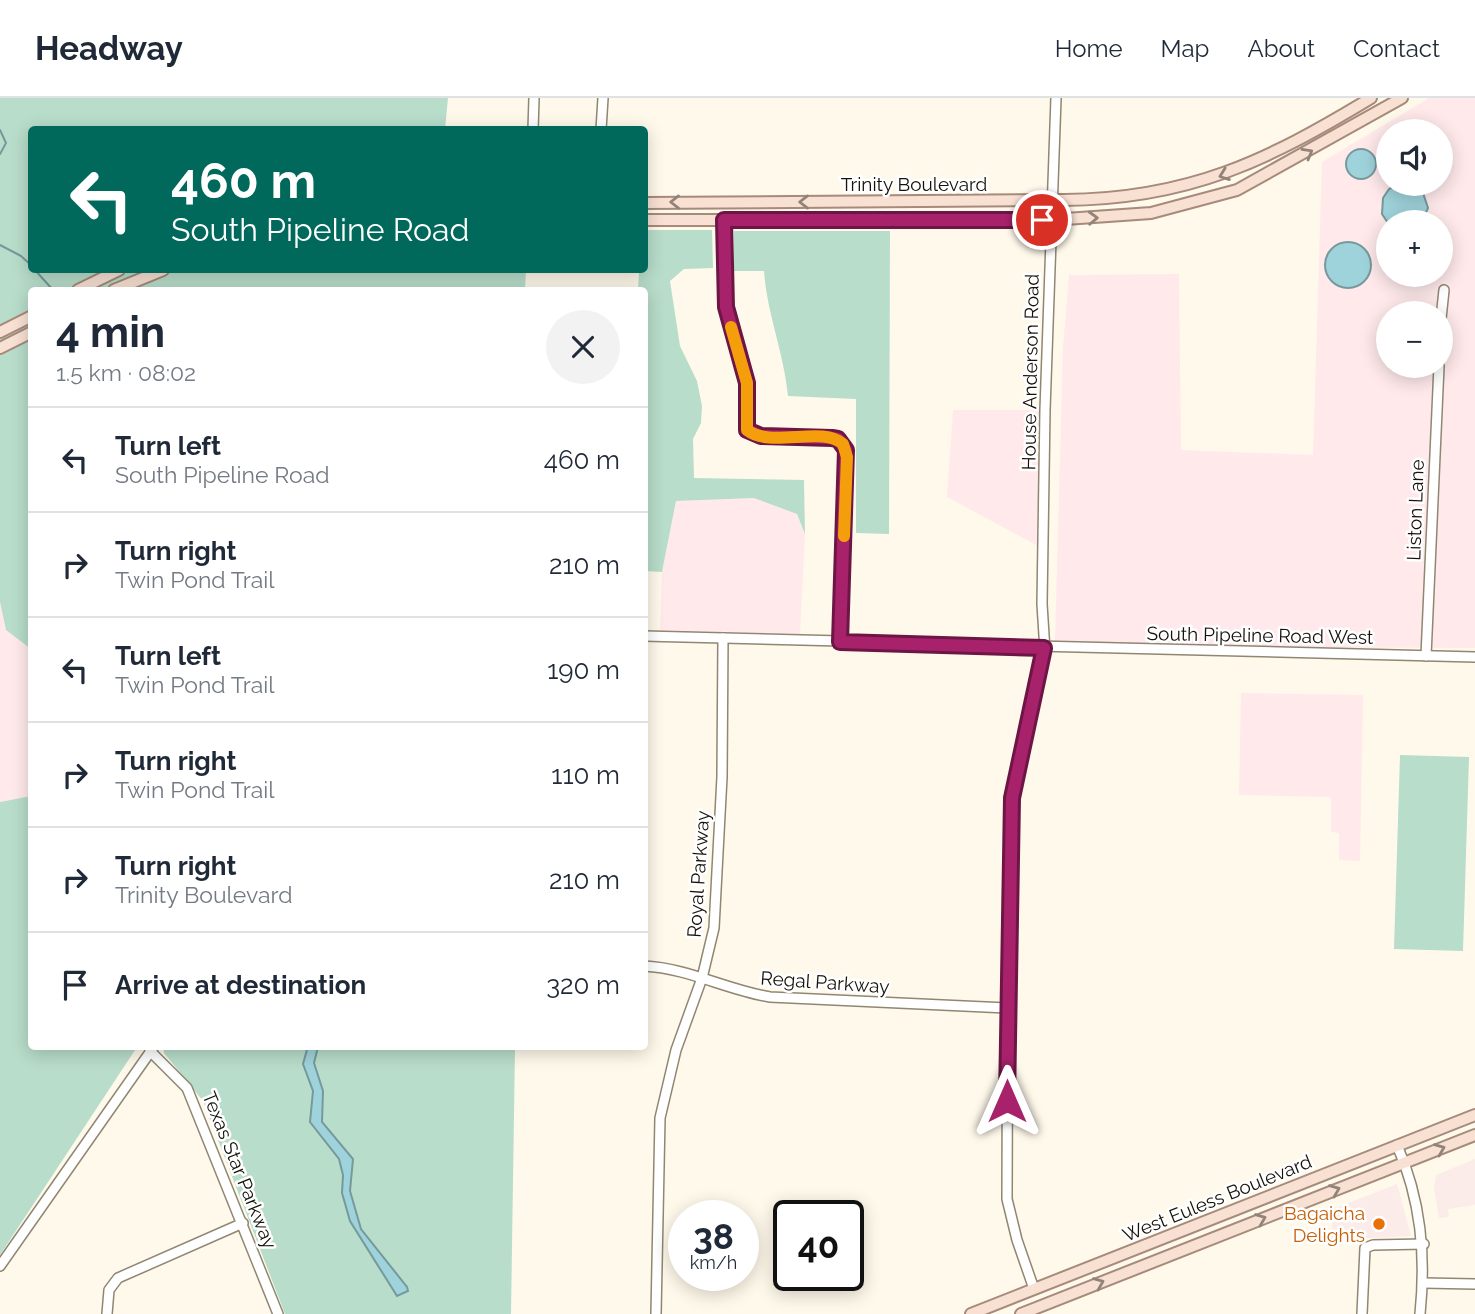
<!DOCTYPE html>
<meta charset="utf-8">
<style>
body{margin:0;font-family:Raleway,sans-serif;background:#f2f2f3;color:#1f2937;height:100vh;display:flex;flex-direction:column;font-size:26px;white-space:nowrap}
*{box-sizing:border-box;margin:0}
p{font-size:23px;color:#747a83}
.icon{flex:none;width:38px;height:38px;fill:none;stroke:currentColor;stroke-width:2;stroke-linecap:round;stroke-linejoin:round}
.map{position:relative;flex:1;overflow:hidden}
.details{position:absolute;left:28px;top:189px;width:620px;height:763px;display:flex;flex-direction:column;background:#fff;border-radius:7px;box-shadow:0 4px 18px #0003}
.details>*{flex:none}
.guide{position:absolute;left:28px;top:28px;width:620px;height:147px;border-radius:7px;box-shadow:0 4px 18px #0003;background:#00695c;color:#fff;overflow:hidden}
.tools{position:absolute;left:1376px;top:21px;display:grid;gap:14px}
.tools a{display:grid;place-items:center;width:77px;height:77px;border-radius:50%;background:#fff;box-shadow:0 4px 18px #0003;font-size:35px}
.speed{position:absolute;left:668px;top:1102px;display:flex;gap:14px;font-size:35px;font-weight:700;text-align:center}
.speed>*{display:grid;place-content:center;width:91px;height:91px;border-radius:50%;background:#fff;box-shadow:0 4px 18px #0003;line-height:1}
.speed small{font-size:18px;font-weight:400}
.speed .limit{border:4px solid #111;border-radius:10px;background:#fff;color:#111}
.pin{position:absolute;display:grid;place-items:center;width:60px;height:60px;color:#fff;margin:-30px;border:4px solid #fff;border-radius:50%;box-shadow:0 2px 7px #0007}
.me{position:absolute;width:77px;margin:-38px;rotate:0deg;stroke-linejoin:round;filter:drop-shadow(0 0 5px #0008)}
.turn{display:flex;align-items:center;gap:24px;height:147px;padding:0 28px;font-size:32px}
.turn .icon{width:91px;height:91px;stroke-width:2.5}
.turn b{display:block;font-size:49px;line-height:60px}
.round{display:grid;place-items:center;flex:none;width:74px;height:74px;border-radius:37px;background:#f2f2f3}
.summary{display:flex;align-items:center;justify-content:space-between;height:119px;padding:0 28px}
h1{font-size:42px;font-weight:700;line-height:52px}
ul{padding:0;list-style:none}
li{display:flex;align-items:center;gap:21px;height:105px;padding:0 28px;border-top:2px solid #e0e1e3}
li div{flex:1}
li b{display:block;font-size:26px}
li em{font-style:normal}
header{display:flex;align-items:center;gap:42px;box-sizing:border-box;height:98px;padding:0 35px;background:#fff;border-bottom:2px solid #e0e1e3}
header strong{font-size:33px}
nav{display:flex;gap:38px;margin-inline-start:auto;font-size:24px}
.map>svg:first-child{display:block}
</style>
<header>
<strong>Headway</strong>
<nav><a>Home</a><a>Map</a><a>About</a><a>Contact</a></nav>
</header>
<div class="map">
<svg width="1475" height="1216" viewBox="0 0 1475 1216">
<rect width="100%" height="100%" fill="#fff9eb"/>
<!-- commercial -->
<g fill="#fbebe9">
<polygon points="1475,1061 1475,1107 1448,1111 1449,1119 1439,1120 1434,1090 1436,1077"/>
<polygon points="1397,1086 1411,1138 1331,1142 1333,1111"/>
</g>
<!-- industrial -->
<g fill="#ffe9eb" fill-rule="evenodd">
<path d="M 1429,0 L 1475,0 L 1475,550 L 1233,549 L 1055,543 L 1063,249 L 1069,177 L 1179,176 L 1181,352 L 1313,357 L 1322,64 ZM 1388,33 L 1440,33 L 1440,86 L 1388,86 ZM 1388,124 L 1440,124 L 1440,177 L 1388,177 ZM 1388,215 L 1440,215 L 1440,268 L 1388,268 Z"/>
<polygon points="953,312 1042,312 1040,449 947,399"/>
<polygon points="754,400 797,416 805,436 800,536 660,532 662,474 676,403"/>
<polygon points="0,504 6,532 32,551 31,698 0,704"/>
<polygon points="1241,595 1363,597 1360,763 1339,762 1339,735 1331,734 1331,699 1239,697"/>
</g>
<!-- green -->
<g fill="#b8ddca">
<polygon points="0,0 448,0 445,31 32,32 32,172 526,172 525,192 32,192 31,551 6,532 0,504"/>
<polygon points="644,132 712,132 713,170 684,171 670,183 680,248 697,283 702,308 701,325 693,341 694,380 804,382 805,436 797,416 754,400 676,403 662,474 644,473 644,192 638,192 639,172 644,172"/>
<path d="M 734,133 L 890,133 L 889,436 L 856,435 L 856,301 L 788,298 C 784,255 767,216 764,173 L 734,173 Z"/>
<polygon points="1400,657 1469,659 1463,853 1394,851"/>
<polygon points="31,698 32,948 137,949 0,1157 0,704"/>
<polygon points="163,949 515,949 511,1216 285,1216 203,1003 164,955"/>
</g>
<!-- water -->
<g fill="#9fd3db" stroke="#76999c" stroke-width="2">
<circle cx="1361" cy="66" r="15"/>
<polygon points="1399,86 1409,86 1423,95 1428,110 1422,124 1388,125 1382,116 1383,100 1389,91"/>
<circle cx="1348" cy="167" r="23"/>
<polygon points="308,948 318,949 314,965 323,993 322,1024 353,1061 350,1093 361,1131 407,1189 408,1193 397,1198 350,1123 342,1095 343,1077 339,1061 310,1024 313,993 303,966"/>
</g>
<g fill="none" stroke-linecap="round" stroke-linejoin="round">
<!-- stream -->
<g stroke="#76999c" stroke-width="2">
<polyline points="0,32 6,45 0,56"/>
<polyline points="0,147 21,158 32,168"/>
<polyline points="35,172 53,192"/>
</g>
<!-- minor casing -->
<g stroke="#908773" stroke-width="12">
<g id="minor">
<polyline points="533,32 534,0"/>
<polyline points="601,32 603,0"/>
<polyline points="724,122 726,209 745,278 747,332 762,338 832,340 838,341 846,352 840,543"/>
<polyline points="1440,230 1444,192"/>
<polyline points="644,538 1475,559"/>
<polyline points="1426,558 1439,268"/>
<path d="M 644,868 C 688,870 727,892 770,899 L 1007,910"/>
<polyline points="150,953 187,990 278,1216"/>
<path d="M 1397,1047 C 1421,1102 1426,1157 1420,1216"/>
<polyline points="0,1168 153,950"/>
<polyline points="1423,1185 1475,1186"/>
<polyline points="1034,1191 1017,1142 1007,1101 1008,793 1012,706 1045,553 1042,506 1045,312 1056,0"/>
<polyline points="107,1216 109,1192 118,1180 243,1125"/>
<polyline points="656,1216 660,1020 676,952 702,880 714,830 722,679 723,540"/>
<polyline points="1362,1216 1365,1150 1373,1147 1424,1146"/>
</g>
</g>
<!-- major casing -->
<g stroke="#a68a7a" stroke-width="14">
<g id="major">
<path d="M 644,105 L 1064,102 C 1189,101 1267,63 1371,0"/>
<polyline points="644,122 1051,122 1151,115 1237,92 1402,0"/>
<polyline points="78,192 119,172"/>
<polyline points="114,192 163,172"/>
<polyline points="0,234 32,218"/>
<polyline points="0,250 32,234"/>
<polyline points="971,1216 1475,1017"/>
<polyline points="1021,1216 1475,1037"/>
</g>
</g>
<!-- minor -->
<use href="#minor" stroke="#fff" stroke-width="9"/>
<!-- major -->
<use href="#major" stroke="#f8e0d3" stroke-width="10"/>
</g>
<!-- one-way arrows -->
<defs><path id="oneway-chevron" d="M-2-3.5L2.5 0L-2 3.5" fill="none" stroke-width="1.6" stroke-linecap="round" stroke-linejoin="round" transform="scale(1.75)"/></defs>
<g stroke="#928379">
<use href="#oneway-chevron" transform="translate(1308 55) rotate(-30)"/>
<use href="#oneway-chevron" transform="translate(1224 77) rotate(160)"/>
<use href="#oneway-chevron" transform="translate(675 104) rotate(180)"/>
<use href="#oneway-chevron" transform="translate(804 104) rotate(180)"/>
<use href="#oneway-chevron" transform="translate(1093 120) rotate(-2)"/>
<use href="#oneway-chevron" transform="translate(1440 1051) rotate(-22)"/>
<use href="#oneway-chevron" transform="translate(1335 1092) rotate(-22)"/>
<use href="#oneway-chevron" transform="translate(1261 1121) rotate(-22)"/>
<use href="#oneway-chevron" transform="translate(1099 1185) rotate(-22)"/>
</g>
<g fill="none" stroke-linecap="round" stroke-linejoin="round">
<!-- route casing -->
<g stroke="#6d1646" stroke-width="18">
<polyline id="route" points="1007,1003 1012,700 1044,550 840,544 846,352 838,341 832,340 761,338 747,332 747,285 726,209 724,122 1042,122"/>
</g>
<!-- route -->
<use href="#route" stroke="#a8226b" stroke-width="12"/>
<!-- slow -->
<path stroke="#f59e0b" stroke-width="12" d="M 731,229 L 747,285 L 747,332 C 771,351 822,327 843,346 L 847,359 L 844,438"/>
</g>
<!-- markers -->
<circle fill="#e8710a" stroke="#fff" stroke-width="2.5" cx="1379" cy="1126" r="7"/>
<g text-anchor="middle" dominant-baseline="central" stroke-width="5" stroke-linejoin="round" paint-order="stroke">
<!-- street labels -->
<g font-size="19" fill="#15120a" stroke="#fff">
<text x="914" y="86">Trinity Boulevard</text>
<text transform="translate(1030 274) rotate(-89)">House Anderson Road</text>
<text transform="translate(1415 412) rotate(-88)">Liston Lane</text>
<text transform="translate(1260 537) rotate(1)">South Pipeline Road West</text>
<text transform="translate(698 776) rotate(-86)">Royal Parkway</text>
<text transform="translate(825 884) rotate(4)">Regal Parkway</text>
<text transform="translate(240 1072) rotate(68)">Texas Star Parkway</text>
<text transform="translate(1217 1100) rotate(-22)">West Euless Boulevard</text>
</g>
<!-- food labels -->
<g font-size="19" fill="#c56008" stroke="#fff" text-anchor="end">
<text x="1365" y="1115">Bagaicha<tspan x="1365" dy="22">Delights</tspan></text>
</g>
</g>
</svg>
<div class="tools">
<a><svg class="icon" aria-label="sound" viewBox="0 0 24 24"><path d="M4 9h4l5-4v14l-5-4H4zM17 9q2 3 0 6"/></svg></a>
<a>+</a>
<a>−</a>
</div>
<div class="speed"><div>38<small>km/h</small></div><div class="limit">40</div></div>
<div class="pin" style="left:1042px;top:122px;background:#d93025"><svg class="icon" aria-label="arrive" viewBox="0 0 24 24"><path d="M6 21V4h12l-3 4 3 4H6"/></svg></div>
<svg class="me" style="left:1007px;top:1003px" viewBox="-20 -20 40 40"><path d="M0-17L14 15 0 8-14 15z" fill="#a8226b" stroke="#fff" stroke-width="4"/></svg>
<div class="guide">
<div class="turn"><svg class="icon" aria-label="left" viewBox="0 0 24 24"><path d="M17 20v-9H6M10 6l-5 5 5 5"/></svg><div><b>460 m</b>South Pipeline Road</div></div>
</div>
<section class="details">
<div class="summary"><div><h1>4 min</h1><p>1.5 km · 08:02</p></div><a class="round"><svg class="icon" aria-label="close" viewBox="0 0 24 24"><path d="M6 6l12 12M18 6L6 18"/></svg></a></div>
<ul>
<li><svg class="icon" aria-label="left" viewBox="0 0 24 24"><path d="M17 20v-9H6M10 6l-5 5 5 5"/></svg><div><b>Turn left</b><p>South Pipeline Road</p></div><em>460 m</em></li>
<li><svg class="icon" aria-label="right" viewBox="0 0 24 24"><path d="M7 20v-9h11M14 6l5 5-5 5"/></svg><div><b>Turn right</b><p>Twin Pond Trail</p></div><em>210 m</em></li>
<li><svg class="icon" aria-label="left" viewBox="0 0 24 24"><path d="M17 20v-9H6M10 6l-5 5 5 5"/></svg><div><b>Turn left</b><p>Twin Pond Trail</p></div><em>190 m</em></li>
<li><svg class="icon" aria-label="right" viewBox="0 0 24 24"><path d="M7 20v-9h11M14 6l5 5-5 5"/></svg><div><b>Turn right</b><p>Twin Pond Trail</p></div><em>110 m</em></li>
<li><svg class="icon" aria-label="right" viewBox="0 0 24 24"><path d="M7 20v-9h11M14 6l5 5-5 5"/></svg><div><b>Turn right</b><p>Trinity Boulevard</p></div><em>210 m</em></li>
<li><svg class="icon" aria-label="arrive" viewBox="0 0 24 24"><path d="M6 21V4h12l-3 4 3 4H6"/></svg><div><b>Arrive at destination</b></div><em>320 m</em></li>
</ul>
</section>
</div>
